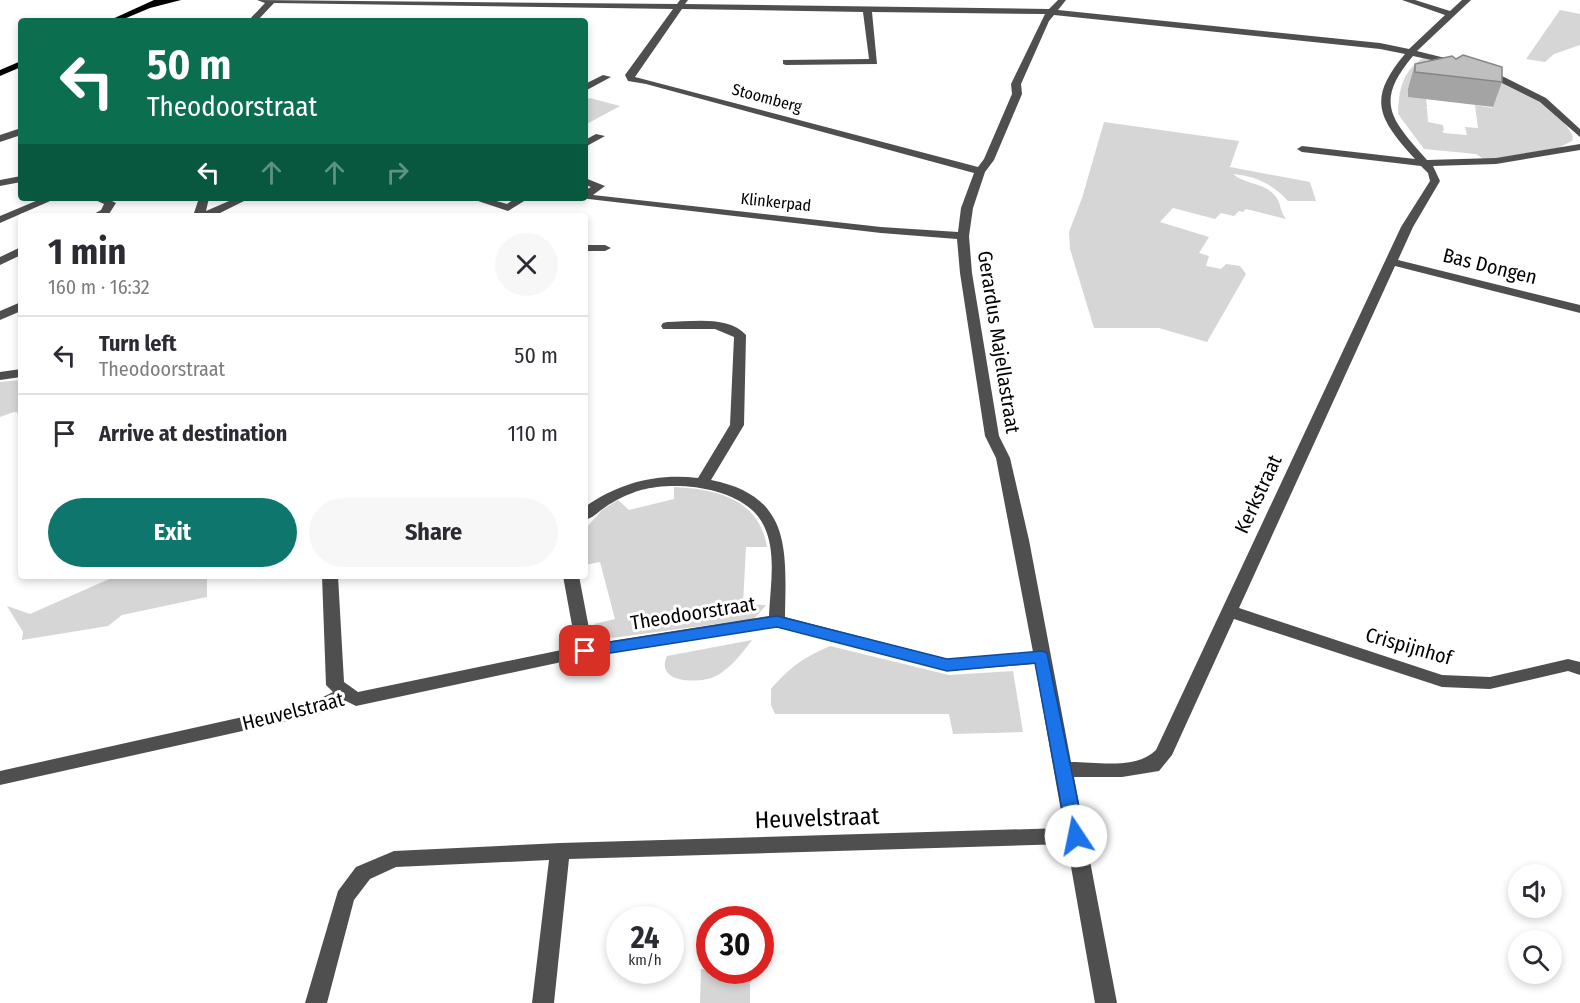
<!DOCTYPE html>
<meta charset="utf-8">
<style>
body{margin:0;font-family:"Fira Sans Condensed",sans-serif;background:#f7f7f7;color:#2b2b33;height:100vh;display:flex;flex-direction:column;font-size:22px;white-space:nowrap}
*{box-sizing:border-box;margin:0}
p{font-size:20px;color:#7c7c81}
.icon{flex:none;width:33px;height:33px;fill:none;stroke:currentColor;stroke-width:2;stroke-linecap:round;stroke-linejoin:round}
.map{position:relative;flex:1;overflow:hidden}
.drawer{position:absolute;left:18px;top:213px;width:570px;height:366px;display:flex;flex-direction:column;background:#fff;border-radius:6px;box-shadow:0 3px 9px #0003}
.drawer>*{flex:none}
.top-card{position:absolute;left:18px;top:18px;width:570px;height:183px;border-radius:6px;box-shadow:0 3px 9px #0003;background:#0b6e4f;color:#fff;overflow:hidden}
.buttons{position:absolute;left:1508px;top:864px;display:grid;gap:12px}
.buttons a{display:grid;place-items:center;width:54px;height:54px;border-radius:50%;background:#fff;box-shadow:0 3px 9px #0003;font-size:30px}
.speed{position:absolute;left:606px;top:906px;display:flex;gap:12px;font-size:30px;font-weight:700;text-align:center}
.speed>*{display:grid;place-content:center;width:78px;height:78px;border-radius:50%;background:#fff;box-shadow:0 3px 9px #0003;line-height:1}
.speed small{font-size:15px;font-weight:400}
.speed .limit{border:9px solid #d22;background:#fff;color:#111}
.pin{position:absolute;display:grid;place-items:center;width:51px;height:51px;color:#fff;margin:-26px;border-radius:12px;box-shadow:0 3px 9px #0006}
.me{position:absolute;width:66px;margin:-33px;rotate:349deg;stroke-linejoin:round;filter:drop-shadow(0 0 4px #0008)}
.turn{display:flex;align-items:center;gap:21px;height:126px;padding:0 30px;font-size:27px}
.turn .icon{width:78px;height:78px;stroke-width:2.5}
.turn b{display:block;font-size:42px;line-height:51px}
.lanes{display:flex;align-items:center;height:57px;padding:0 30px;background:#0003;justify-content:center;gap:30px;direction:ltr}
.lanes .off{opacity:.35}
.round{display:grid;place-items:center;flex:none;width:63px;height:63px;border-radius:32px;background:#f7f7f7}
.head{display:flex;align-items:center;justify-content:space-between;height:102px;padding:0 30px}
h1{font-size:36px;font-weight:700;line-height:45px}
.action{display:flex;gap:12px;margin-top:auto;padding:12px 30px}
.action a{flex:1;height:69px;border-radius:36px;background:#0f766e;color:#fff;font-size:24px;font-weight:700;line-height:69px;text-align:center}
.action a+a{background:#f7f7f7;color:#2b2b33}
ul{padding:0;list-style:none}
li{display:flex;align-items:center;gap:18px;height:78px;padding:0 30px;border-top:2px solid #e1e1e2}
li div{flex:1}
li b{display:block;font-size:22px}
li em{font-style:normal}
.map>svg:first-child{display:block}
</style>
<div class="map">
<svg width="1580" height="1003" viewBox="0 0 1580 1003">
<rect width="100%" height="100%" fill="#fff"/>
<!-- green -->
<g fill="#d6d6d6" fill-rule="evenodd">
<polygon points="1560,10 1580,14 1580,45 1554,54 1545,62 1526,59"/>
<path d="M 1425,57 C 1468,69 1554,92 1573,137 L 1572,141 L 1558,148 L 1485,160 L 1476,154 L 1424,149 L 1398,114 C 1399,90 1402,70 1425,57 ZM 1409,97 L 1491,106 L 1493,108 L 1475,105 L 1478,128 L 1465,127 L 1467,135 L 1444,133 L 1442,131 L 1444,130 L 1443,125 L 1428,122 L 1427,108 L 1425,108 L 1427,107 L 1426,99 Z"/>
<polygon points="590,98 620,106 585,125 585,100"/>
<path d="M 1104,122 L 1239,141 L 1230,167 L 1310,182 L 1316,201 L 1288,201 C 1273,184 1255,176 1233,174 C 1245,185 1265,182 1276,197 C 1281,203 1280,212 1286,219 L 1246,209 L 1243,212 L 1239,211 L 1234,216 L 1221,213 L 1215,219 L 1173,208 L 1160,222 L 1209,237 L 1199,253 L 1209,256 L 1206,266 L 1221,269 L 1226,264 L 1240,266 L 1246,274 L 1207,342 L 1159,328 L 1094,328 L 1070,249 L 1069,232 L 1082,198 Z"/>
<polygon points="21,380 21,413 14,412 0,417 0,382"/>
<path d="M 674,487 C 717,489 759,499 767,547 L 746,547 L 743,604 L 766,605 L 754,619 L 612,638 L 596,633 L 594,624 L 615,619 L 600,562 L 585,565 L 585,529 L 602,510 L 618,500 L 629,510 L 674,499 Z"/>
<polygon points="116,576 207,576 207,597 122,615 108,626 22,640 23,632 7,606 30,614"/>
<path d="M 752,640 C 742,653 731,668 716,676 C 701,684 654,684 667,656 Z"/>
<path d="M 830,646 L 949,675 L 1013,671 L 1023,732 L 953,734 L 949,714 L 775,714 L 771,705 L 771,689 C 791,666 803,658 830,646 Z"/>
<polygon points="701,969 750,971 750,1003 700,1003"/>
</g>
<g fill="none" stroke-linecap="round" stroke-linejoin="round">
<!-- minor -->
<g fill="#4f4f4f" fill-rule="evenodd">
<path d="M 257,0 L 677,4 L 680,0 L 688,0 L 685,4 L 1049,9 L 1058,0 L 1066,0 L 1058,10 L 1380,43 L 1409,49 L 1445,15 L 1402,0 L 1415,0 L 1450,11 L 1462,0 L 1471,0 L 1417,51 L 1465,63 L 1460,66 L 1413,56 C 1373,103 1392,120 1427,160 L 1496,158 L 1580,144 L 1580,150 L 1496,164 L 1433,166 L 1440,181 L 1413,227 L 1398,260 L 1580,305 L 1580,313 L 1395,266 L 1239,608 L 1442,675 L 1490,677 L 1568,659 L 1580,662 L 1580,675 L 1568,671 L 1490,689 L 1442,687 L 1234,619 L 1172,755 L 1159,771 L 1122,777 L 1074,777 L 1117,1003 L 1095,1003 L 1067,844 L 569,859 L 554,1003 L 532,1003 L 549,860 L 396,867 L 370,879 L 354,900 L 327,1003 L 305,1003 L 338,891 L 356,867 L 394,851 L 560,843 L 1064,828 L 1035,664 L 947,671 L 777,627 L 585,657 L 356,706 L 346,701 L 319,714 L 0,785 L 0,771 L 315,701 L 333,692 L 326,685 L 322,576 L 338,576 L 344,682 L 358,692 L 576,647 L 563,576 L 579,576 L 592,644 L 769,616 C 770,588 777,553 764,526 C 746,487 677,480 641,490 C 628,494 615,500 604,508 C 598,512 593,518 585,520 L 585,507 C 618,483 657,473 698,478 L 730,425 L 734,337 L 715,329 L 663,329 L 661,326 L 663,323 L 667,322 C 691,322 728,315 746,335 L 744,425 L 711,480 C 792,496 786,550 785,617 L 947,659 L 1033,652 L 996,458 L 985,436 L 960,273 L 957,239 L 881,233 L 580,198 L 585,198 L 585,190 L 591,187 L 585,185 L 585,178 L 605,186 L 593,195 L 881,227 L 958,232 L 961,208 L 974,173 L 646,84 L 628,81 L 625,75 L 673,9 L 274,3 L 257,21 L 248,21 L 265,3 ZM 682,9 L 863,12 L 869,59 L 783,60 L 783,64 L 786,65 L 877,64 L 872,12 L 1045,14 L 1011,84 L 1012,94 L 984,159 L 978,167 L 635,77 ZM 1054,15 L 1380,49 L 1405,54 C 1366,100 1379,119 1415,159 L 1302,146 L 1297,149 L 1302,152 L 1421,166 L 1428,173 L 1430,181 L 1401,227 L 1156,750 C 1136,770 1097,762 1071,762 L 1029,540 L 1010,458 L 999,436 L 972,273 L 969,236 L 973,208 L 985,172 L 994,160 L 1022,94 L 1021,84 L 1049,21 Z"/>
<polygon points="1480,68 1486,68 1546,98 1580,129 1580,137 1540,102 1480,72"/>
<polygon points="603,75 611,77 585,91 585,84"/>
<polygon points="21,128 21,135 0,142 0,135"/>
<polygon points="596,134 605,136 585,147 585,140"/>
<polygon points="21,176 21,182 0,186 0,180"/>
<polygon points="43,198 57,198 0,223 0,216"/>
<polygon points="91,198 106,198 116,203 109,214 90,216 101,210 104,204"/>
<polygon points="199,198 209,198 206,211 236,198 250,198 214,216 193,216"/>
<polygon points="469,198 486,198 507,204 516,198 529,198 508,211"/>
<polygon points="585,245 605,245 611,248 605,251 585,251"/>
<polygon points="21,247 21,255 0,265 0,257"/>
<polygon points="21,302 21,311 0,320 0,311"/>
<polygon points="21,369 21,377 0,380 0,372"/>
</g>
<!-- major -->
<g fill="#000" fill-rule="evenodd">
<polygon points="154,0 181,0 150,8 119,21 108,21"/>
<polygon points="21,61 21,67 0,76 0,70"/>
</g>
</g>
<!-- wall -->
<polygon fill="#a4a4a4" points="1456,59 1502,82 1493,107 1408,97 1408,89 1415,64"/>
<!-- building -->
<polygon fill="#bfbfbf" stroke="#868686" stroke-width="1.5" points="1463,55 1502,67 1502,82 1415,72 1415,64 1452,56 1456,59"/>
<!-- route -->
<polygon fill="#1a73e8" stroke="#114b97" stroke-width="1.5" points="777,616 947,659 1042,651 1047,653 1085,836 1083,841 1076,843 1070,841 1067,836 1035,663 947,671 777,627 585,657 580,655 577,651 580,647 585,646"/>
<g text-anchor="middle" dominant-baseline="central" stroke-width="6" stroke-linejoin="round" paint-order="stroke">
<!-- far-street labels -->
<g font-size="16" fill="#000" stroke="#fff">
<text transform="translate(767 98) rotate(15)">Stoomberg</text>
<text transform="translate(776 202) rotate(6)">Klinkerpad</text>
</g>
<!-- street labels -->
<g font-size="20" fill="#000" stroke="#fff">
<text transform="translate(1490 266) rotate(14)">Bas Dongen</text>
<text transform="translate(999 342) rotate(81)">Gerardus Majellastraat</text>
<text transform="translate(1258 494) rotate(-65)">Kerkstraat</text>
<text transform="translate(693 613) rotate(-9)">Theodoorstraat</text>
<text transform="translate(1409 646) rotate(16)">Crispijnhof</text>
<text transform="translate(293 711) rotate(-14)">Heuvelstraat</text>
</g>
<!-- near-street labels -->
<g font-size="24" fill="#000" stroke="#fff">
<text transform="translate(817 818) rotate(-2)">Heuvelstraat</text>
</g>
</g>
</svg>
<div class="buttons">
<a><svg class="icon" aria-label="sound" viewBox="0 0 24 24"><path d="M4 9h4l5-4v14l-5-4H4zM17 9q2 3 0 6"/></svg></a>
<a><svg class="icon" aria-label="search" viewBox="0 0 24 24"><circle cx="10" cy="10" r="6"/><path d="M15 15l6 6"/></svg></a>
</div>
<div class="speed"><div>24<small>km/h</small></div><div class="limit">30</div></div>
<div class="pin" style="left:585px;top:651px;background:#d93025"><svg class="icon" aria-label="arrive" viewBox="0 0 24 24"><path d="M6 21V4h12l-3 4 3 4H6"/></svg></div>
<svg class="me" style="left:1076px;top:836px" viewBox="-20 -20 40 40"><circle r="19" fill="#fff"/><path d="M0-13L10 11 0 6-10 11z" fill="#1a73e8"/></svg>
<div class="top-card">
<div class="turn"><svg class="icon" aria-label="left" viewBox="0 0 24 24"><path d="M17 20v-9H6M10 6l-5 5 5 5"/></svg><div><b>50 m</b>Theodoorstraat</div></div>
<div class="lanes"><svg class="icon" aria-label="left" viewBox="0 0 24 24"><path d="M17 20v-9H6M10 6l-5 5 5 5"/></svg><svg class="icon off" aria-label="ahead" viewBox="0 0 24 24"><path d="M12 20V5M6 11l6-6 6 6"/></svg><svg class="icon off" aria-label="ahead" viewBox="0 0 24 24"><path d="M12 20V5M6 11l6-6 6 6"/></svg><svg class="icon off" aria-label="right" viewBox="0 0 24 24"><path d="M7 20v-9h11M14 6l5 5-5 5"/></svg></div>
</div>
<section class="drawer">
<div class="head"><div><h1>1 min</h1><p>160 m · 16:32</p></div><a class="round"><svg class="icon" aria-label="close" viewBox="0 0 24 24"><path d="M6 6l12 12M18 6L6 18"/></svg></a></div>
<ul>
<li><svg class="icon" aria-label="left" viewBox="0 0 24 24"><path d="M17 20v-9H6M10 6l-5 5 5 5"/></svg><div><b>Turn left</b><p>Theodoorstraat</p></div><em>50 m</em></li>
<li><svg class="icon" aria-label="arrive" viewBox="0 0 24 24"><path d="M6 21V4h12l-3 4 3 4H6"/></svg><div><b>Arrive at destination</b></div><em>110 m</em></li>
</ul>
<div class="action"><a>Exit</a><a>Share</a></div>
</section>
</div>
